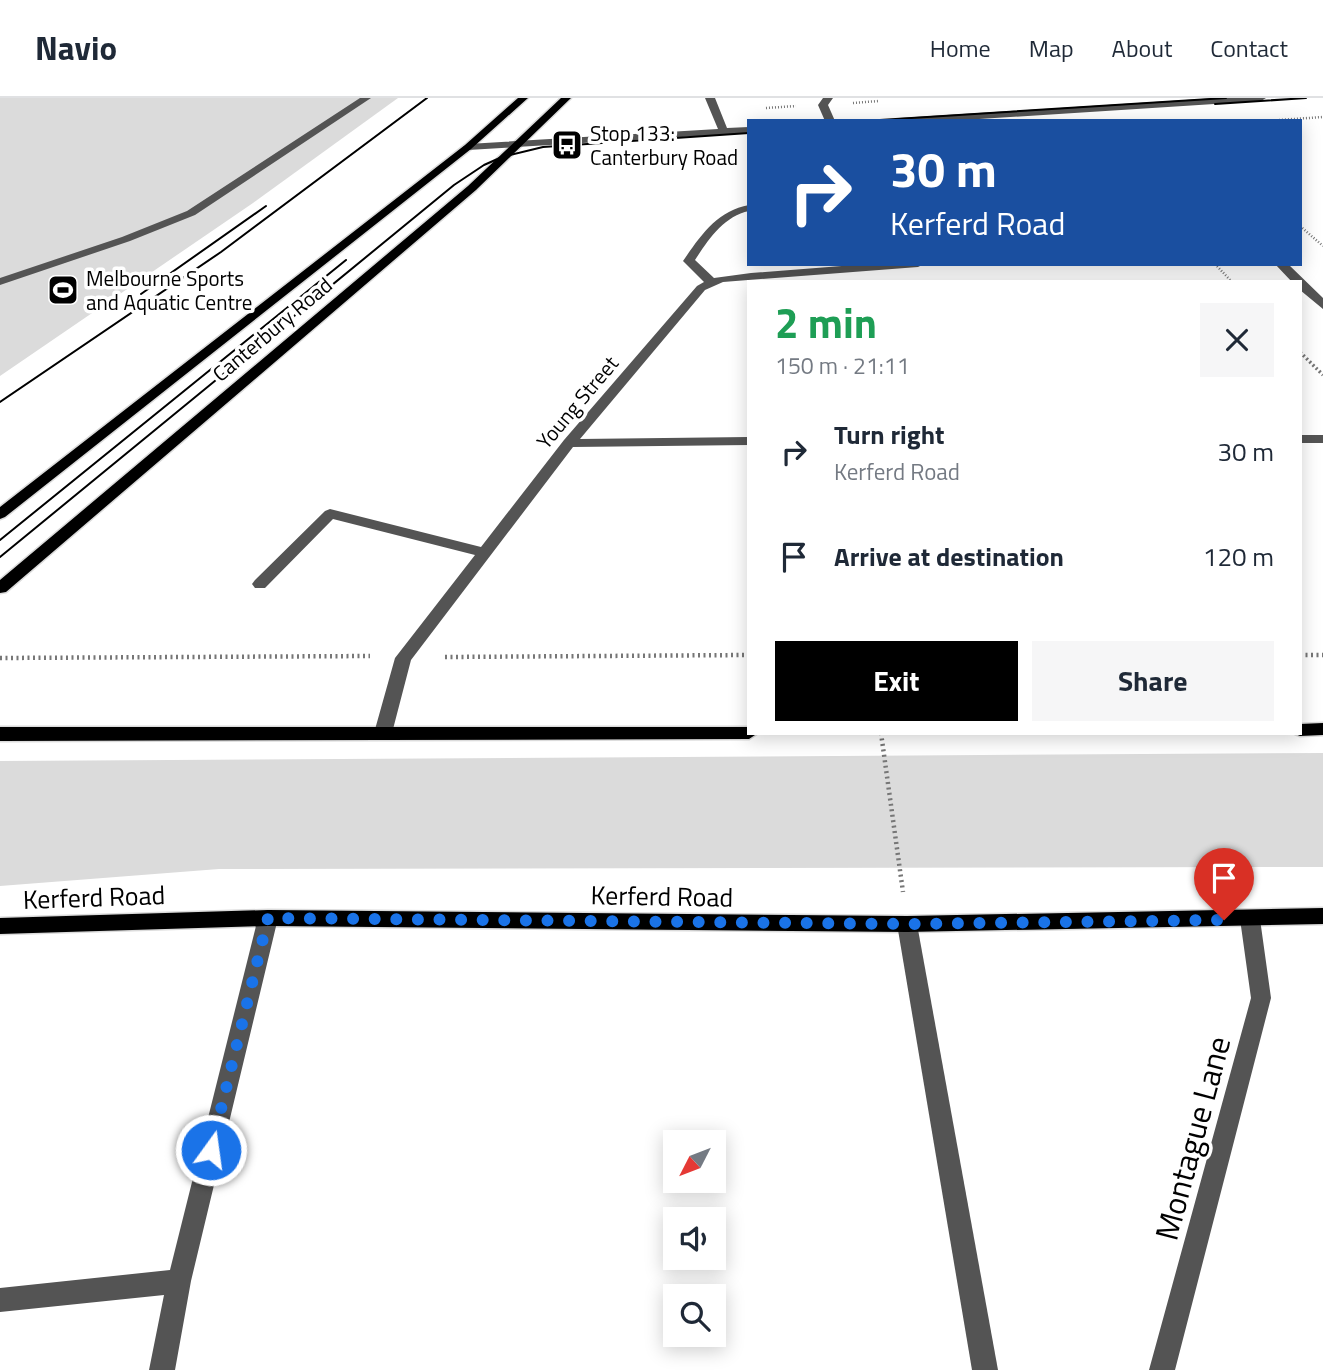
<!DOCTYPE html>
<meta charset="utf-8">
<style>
body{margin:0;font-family:"Titillium Web",sans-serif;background:#f6f6f7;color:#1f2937;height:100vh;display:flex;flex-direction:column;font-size:26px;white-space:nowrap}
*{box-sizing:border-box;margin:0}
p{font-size:23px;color:#747a83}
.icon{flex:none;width:38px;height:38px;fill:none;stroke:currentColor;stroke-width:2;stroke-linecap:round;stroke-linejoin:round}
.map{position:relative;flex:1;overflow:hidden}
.side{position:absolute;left:747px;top:182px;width:555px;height:455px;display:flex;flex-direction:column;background:#fff;border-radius:0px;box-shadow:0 4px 18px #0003}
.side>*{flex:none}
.banner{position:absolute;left:747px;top:21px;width:555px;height:147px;border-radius:0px;box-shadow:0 4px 18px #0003;background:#1a4fa0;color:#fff;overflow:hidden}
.needle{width:46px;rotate:228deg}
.fabs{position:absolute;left:663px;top:1032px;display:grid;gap:14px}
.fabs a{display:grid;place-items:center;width:63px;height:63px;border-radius:0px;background:#fff;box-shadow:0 4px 18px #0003;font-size:35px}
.pin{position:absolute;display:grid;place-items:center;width:60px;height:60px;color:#fff;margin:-72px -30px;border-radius:50% 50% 50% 0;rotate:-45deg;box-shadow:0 0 7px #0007}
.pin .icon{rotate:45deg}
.me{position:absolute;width:77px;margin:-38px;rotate:14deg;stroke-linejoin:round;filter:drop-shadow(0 0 5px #0008)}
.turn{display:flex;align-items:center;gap:24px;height:147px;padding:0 28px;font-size:32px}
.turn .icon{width:91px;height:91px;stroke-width:2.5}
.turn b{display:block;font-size:49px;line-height:60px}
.round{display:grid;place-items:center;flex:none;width:74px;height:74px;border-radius:0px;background:#f6f6f7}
.overview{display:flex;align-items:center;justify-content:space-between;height:119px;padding:0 28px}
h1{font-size:42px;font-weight:700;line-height:52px;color:#1e9e55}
.cta{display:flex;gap:14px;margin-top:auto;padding:14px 28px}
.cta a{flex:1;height:80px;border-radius:0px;background:#000;color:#fff;font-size:28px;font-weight:700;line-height:80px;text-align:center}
.cta a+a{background:#f6f6f7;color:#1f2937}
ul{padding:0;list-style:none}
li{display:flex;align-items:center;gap:21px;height:105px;padding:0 28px}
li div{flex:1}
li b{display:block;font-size:26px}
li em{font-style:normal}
header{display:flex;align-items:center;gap:42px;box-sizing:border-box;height:98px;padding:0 35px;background:#fff;border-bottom:2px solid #e0e1e3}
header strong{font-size:33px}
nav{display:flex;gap:38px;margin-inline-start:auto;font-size:24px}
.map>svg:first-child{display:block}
</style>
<header>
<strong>Navio</strong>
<nav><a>Home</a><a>Map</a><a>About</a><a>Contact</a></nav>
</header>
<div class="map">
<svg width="1323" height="1272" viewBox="0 0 1323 1272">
<rect width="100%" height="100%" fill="#fff"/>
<!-- green -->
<g fill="#dbdbdb">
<polygon points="0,0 398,0 253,105 0,278"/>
<polygon points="1323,655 1323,769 219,771 0,788 0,663"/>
</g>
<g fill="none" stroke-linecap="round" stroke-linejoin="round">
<!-- major casing -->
<g stroke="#dbdbdb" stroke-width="3">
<g id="major">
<polygon points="518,0 528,0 471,51 5,419 0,421 0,409 465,47"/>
<polygon points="561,0 571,0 476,92 6,494 0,495 0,482 468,88"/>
<polygon points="1323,625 1323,637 1300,638 1293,635 1300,635 1300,626"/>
<polygon points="0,629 749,629 749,635 758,635 749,641 0,643"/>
<polygon points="1323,810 1323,826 907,834 268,828 0,836 0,820 268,812 907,818"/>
</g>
</g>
<!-- path-far2 -->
<g stroke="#767676" stroke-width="2.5" stroke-dasharray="1 2" stroke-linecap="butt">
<polyline points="853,5 879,3"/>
<polyline points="766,10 796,8"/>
<polyline points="1279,22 1323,19"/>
<polyline points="1300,128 1323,148"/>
<polyline points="1215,166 1232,184"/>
</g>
<!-- path-far1 -->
<polyline stroke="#767676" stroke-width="3.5" stroke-dasharray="2 2.5" stroke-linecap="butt" points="1300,254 1323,277"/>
<!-- path -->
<g stroke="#767676" stroke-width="4.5" stroke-dasharray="2 3.5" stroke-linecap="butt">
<polyline points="1300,557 1323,557"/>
<polyline points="445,559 749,557"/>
<polyline points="0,560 370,558"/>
<polyline points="881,635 903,794"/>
</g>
<!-- minor -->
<g fill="#545454" fill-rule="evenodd">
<polygon points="360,0 371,0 195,117 130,143 0,187 0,180 122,139 187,113"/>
<polygon points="705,0 715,0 727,30 749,29 749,35 468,52 463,49 468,46 718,31"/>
<polygon points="823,0 833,0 828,7 835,23 825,23 818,7"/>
<polygon points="1217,0 1266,0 1261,3 948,23 894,23 899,20"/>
<path d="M 749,107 L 749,113 C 724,118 708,142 695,162 L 714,180 L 751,175 L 867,166 L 924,166 L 918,169 L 723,184 L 705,192 L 580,341 L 749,339 L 749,347 L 573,349 L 411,562 L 392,635 L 389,640 L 377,640 L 374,635 L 395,560 L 475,457 L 333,421 L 265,490 L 255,490 L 252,486 L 255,482 L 325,413 L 330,411 L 481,449 L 564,342 L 697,188 L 704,184 L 683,163 C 701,137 717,113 749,107 Z"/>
<polygon points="1275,166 1288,166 1323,200 1323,211 1300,192 1300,184 1292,184"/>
<rect x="1300" y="337" width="23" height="8"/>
<polygon points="268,812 275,814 278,820 191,1183 175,1272 149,1272 164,1197 0,1214 0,1190 170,1172 258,820 261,814"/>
<polygon points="1250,813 1257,815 1260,821 1271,900 1175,1272 1149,1272 1251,900 1240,821 1243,815"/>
<polygon points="907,818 914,820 917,826 998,1272 972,1272 897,826 900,820"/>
</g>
<!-- major -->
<use href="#major" fill="#000" fill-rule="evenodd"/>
<!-- tram -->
<g stroke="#000" stroke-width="2">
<polyline points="1215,6 1306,0"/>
<polyline points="864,23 1226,0"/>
<polyline points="141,196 266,108"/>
<polyline points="0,304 221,154 427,0"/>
<polyline points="0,442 346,162"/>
<polyline points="0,459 454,87 484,67 502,59 543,49 749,35"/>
</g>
</g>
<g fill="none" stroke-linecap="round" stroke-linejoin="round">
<!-- route -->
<polyline stroke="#1a73e8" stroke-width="12" stroke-dasharray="0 21.6" points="211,1052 268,820 907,826 1224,822"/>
</g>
<!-- icons -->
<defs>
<g id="bus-square" transform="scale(1.575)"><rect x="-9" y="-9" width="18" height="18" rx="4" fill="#000" stroke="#fff"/><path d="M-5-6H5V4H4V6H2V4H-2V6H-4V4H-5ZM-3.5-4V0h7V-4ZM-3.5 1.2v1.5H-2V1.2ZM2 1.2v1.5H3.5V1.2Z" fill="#fff"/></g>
<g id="stadium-square" transform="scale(1.575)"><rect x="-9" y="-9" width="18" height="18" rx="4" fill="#000" stroke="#fff"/><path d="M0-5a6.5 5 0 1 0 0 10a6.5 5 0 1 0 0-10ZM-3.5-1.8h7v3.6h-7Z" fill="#fff"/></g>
</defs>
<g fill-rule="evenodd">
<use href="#bus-square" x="567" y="47"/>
<use href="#stadium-square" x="63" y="192"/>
</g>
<g text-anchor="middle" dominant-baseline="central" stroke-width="7" stroke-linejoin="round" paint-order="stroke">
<!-- far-poi labels -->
<g font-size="21" fill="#000" stroke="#fff" text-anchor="start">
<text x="590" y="35">Stop 133:<tspan x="590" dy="24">Canterbury Road</tspan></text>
<text x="86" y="180">Melbourne Sports<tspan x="86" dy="24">and Aquatic Centre</tspan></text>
</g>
<!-- far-street labels -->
<g font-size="21" fill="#000" stroke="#fff">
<text transform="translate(272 231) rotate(-40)">Canterbury Road</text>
<text transform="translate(577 304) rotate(-50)">Young Street</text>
</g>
<!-- street labels -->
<g font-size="26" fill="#000" stroke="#fff">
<text transform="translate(662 798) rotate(1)">Kerferd Road</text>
<text transform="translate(94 799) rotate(-2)">Kerferd Road</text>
</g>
<!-- near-street labels -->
<g font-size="32" fill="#000" stroke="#fff">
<text transform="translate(1192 1040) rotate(-75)">Montague Lane</text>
</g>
</g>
</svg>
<div class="fabs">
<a><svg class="needle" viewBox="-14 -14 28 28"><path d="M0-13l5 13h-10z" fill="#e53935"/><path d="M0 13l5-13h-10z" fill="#747a83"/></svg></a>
<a><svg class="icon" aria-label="sound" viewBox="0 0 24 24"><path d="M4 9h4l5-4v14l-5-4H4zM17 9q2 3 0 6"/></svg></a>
<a><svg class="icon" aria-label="search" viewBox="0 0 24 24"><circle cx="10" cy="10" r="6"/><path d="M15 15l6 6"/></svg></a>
</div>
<div class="pin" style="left:1224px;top:822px;background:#d93025"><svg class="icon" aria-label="arrive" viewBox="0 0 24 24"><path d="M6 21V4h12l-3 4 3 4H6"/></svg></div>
<svg class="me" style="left:211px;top:1052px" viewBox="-20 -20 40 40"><circle r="17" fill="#1a73e8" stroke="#fff" stroke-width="3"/><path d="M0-11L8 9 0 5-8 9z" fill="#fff"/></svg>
<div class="banner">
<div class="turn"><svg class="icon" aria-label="right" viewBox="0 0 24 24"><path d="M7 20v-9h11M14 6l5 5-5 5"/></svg><div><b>30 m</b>Kerferd Road</div></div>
</div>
<section class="side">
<div class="overview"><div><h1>2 min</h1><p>150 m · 21:11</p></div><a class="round"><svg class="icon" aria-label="close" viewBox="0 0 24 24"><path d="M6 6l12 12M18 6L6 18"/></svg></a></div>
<ul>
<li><svg class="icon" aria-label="right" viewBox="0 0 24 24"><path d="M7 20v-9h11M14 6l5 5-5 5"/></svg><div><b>Turn right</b><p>Kerferd Road</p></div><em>30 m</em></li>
<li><svg class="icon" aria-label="arrive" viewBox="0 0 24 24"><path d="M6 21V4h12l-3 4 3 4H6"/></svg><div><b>Arrive at destination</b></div><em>120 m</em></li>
</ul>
<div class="cta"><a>Exit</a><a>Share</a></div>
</section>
</div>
